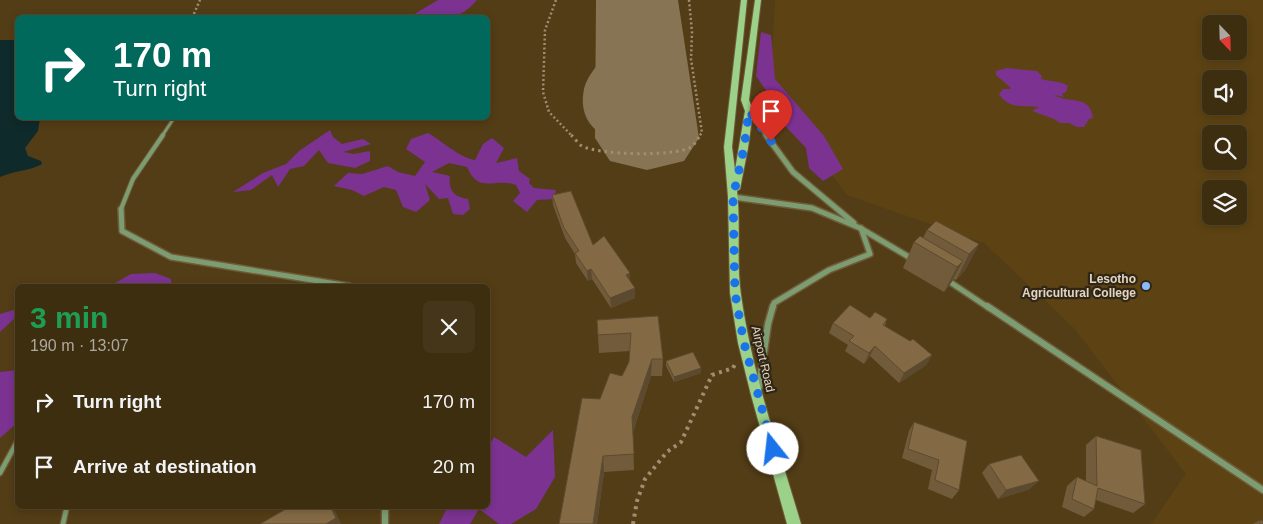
<!DOCTYPE html>
<meta charset="utf-8">
<style>
body{margin:0;font-family:Arial,sans-serif;background:#453619;color:#f1f3f6;height:100vh;display:flex;flex-direction:column;font-size:19px;white-space:nowrap}
*{box-sizing:border-box;margin:0}
p{font-size:16px;color:#ada89f}
.icon{flex:none;width:28px;height:28px;fill:none;stroke:currentColor;stroke-width:2;stroke-linecap:round;stroke-linejoin:round}
.map{position:relative;flex:1;overflow:hidden}
.sheet{position:absolute;left:15px;top:284px;width:475px;height:225px;display:flex;flex-direction:column;background:#3e2e10;border-radius:8px;box-shadow:0 2px 8px #0003,0 0 0 1px #574a30}
.sheet>*{flex:none}
.hud{position:absolute;left:15px;top:15px;width:475px;height:105px;border-radius:8px;box-shadow:0 2px 8px #0003,0 0 0 1px #574a30;background:#00695c;color:#fff;overflow:hidden}
.needle{width:32px;rotate:157deg}
.controls{position:absolute;left:1202px;top:15px;display:grid;gap:10px}
.controls a{display:grid;place-items:center;width:45px;height:45px;border-radius:8px;background:#3e2e10;box-shadow:0 2px 8px #0003,0 0 0 1px #574a30;font-size:25px}
.pin{position:absolute;display:grid;place-items:center;width:42px;height:42px;color:#fff;margin:-51px -21px;border-radius:50% 50% 50% 0;rotate:-45deg;box-shadow:0 0 5px #0007}
.pin .icon{rotate:45deg}
.me{position:absolute;width:55px;margin:-28px;rotate:344deg;stroke-linejoin:round;filter:drop-shadow(0 0 4px #0008)}
.turn{display:flex;align-items:center;gap:18px;height:105px;padding:0 15px;font-size:22px}
.turn .icon{width:65px;height:65px;stroke-width:2.5}
.turn b{display:block;font-size:35px;line-height:42px}
.round{display:grid;place-items:center;flex:none;width:52px;height:52px;border-radius:8px;background:#453619}
.overview{display:flex;align-items:center;justify-content:space-between;height:85px;padding:0 15px}
h1{font-size:30px;font-weight:800;line-height:38px;color:#1e9e55}
ul{padding:0;list-style:none}
li{display:flex;align-items:center;gap:15px;height:65px;padding:0 15px}
li div{flex:1}
li b{display:block;font-size:19px}
li em{font-style:normal}
.map>svg:first-child{display:block}
</style>
<div class="map">
<svg width="1263" height="524" viewBox="0 0 1263 524">
<rect width="100%" height="100%" fill="#533d16"/>
<!-- built -->
<path fill="#5d4313" fill-rule="evenodd" d="M 775,0 L 1263,0 L 1263,524 L 1151,524 L 1186,474 L 1074,328 L 984,243 L 847,195 L 793,122 L 770,84 ZM 1211,24 L 1239,24 L 1239,51 L 1211,51 ZM 1211,79 L 1239,79 L 1239,106 L 1211,106 ZM 1211,134 L 1239,134 L 1239,161 L 1211,161 ZM 1211,189 L 1239,189 L 1239,216 L 1211,216 Z"/>
<!-- green -->
<g fill="#7c3291">
<path d="M 438,0 L 477,0 C 457,23 442,18 414,17 L 416,13 Z"/>
<polygon points="761,32 771,35 775,79 824,136 843,169 823,181 809,168 806,148 772,112 767,92 756,76"/>
<path d="M 1007,68 L 1037,71 L 1042,76 L 1041,79 C 1052,82 1058,80 1068,86 L 1066,92 L 1062,94 L 1064,97 L 1054,95 C 1069,104 1090,94 1093,118 L 1089,119 L 1084,127 L 1077,127 L 1069,123 L 1060,123 L 1054,119 L 1032,111 L 1039,107 C 1024,105 1009,110 999,94 L 1003,89 L 1010,89 L 1011,88 L 996,75 L 996,71 Z"/>
<polygon points="330,130 333,137 342,144 363,139 371,144 343,152 354,154 370,151 370,161 355,168 328,163 319,150 304,166 290,169 278,187 272,175 251,190 233,192 263,173 286,164 299,151"/>
<path d="M 428,133 C 442,141 460,158 475,160 L 483,144 L 492,138 L 504,148 L 496,163 L 517,158 L 519,171 L 530,179 L 529,183 L 534,188 L 556,190 L 554,199 L 537,200 L 527,212 L 513,201 L 520,193 L 516,185 C 494,177 479,195 467,167 L 449,163 L 432,172 L 450,176 C 448,190 454,197 468,199 L 470,209 L 463,215 L 453,214 L 448,198 L 439,199 L 425,184 L 430,200 L 416,212 L 403,207 L 396,190 L 384,187 L 364,196 L 352,190 L 334,186 L 348,173 L 362,174 L 388,166 L 398,172 L 415,176 L 425,162 L 406,149 L 411,139 Z"/>
<polygon points="155,273 171,279 172,286 110,286 131,274"/>
<polygon points="17,309 17,316 0,332 0,314"/>
<polygon points="17,370 17,423 0,438 0,372"/>
<polygon points="553,430 555,477 536,509 511,524 499,524 479,509 470,524 439,524 448,506 488,506 488,448 494,437 526,457"/>
</g>
<!-- water -->
<path fill="#0f2a2b" d="M 0,40 L 17,40 L 18,118 L 40,118 L 38,131 L 25,148 L 28,156 L 41,161 L 42,164 C 33,170 13,171 0,177 Z"/>
<g fill="none" stroke-linecap="round" stroke-linejoin="round">
<!-- taxiway -->
<path fill="#877454" fill-rule="evenodd" d="M 639,15 L 651,18 L 656,25 L 651,44 L 640,60 L 655,63 C 661,71 664,82 671,89 C 677,96 689,103 690,112 C 694,154 569,161 584,89 C 589,70 604,60 614,45 C 620,37 621,26 627,18 ZM 626,78 L 641,102 L 650,112 L 647,117 L 634,118 L 624,112 L 623,95 Z"/>
<!-- runway -->
<polygon fill="#877454" fill-rule="evenodd" points="596,0 678,0 699,138 684,161 647,170 610,161 595,138"/>
<!-- lane-far2 casing -->
<g stroke="#705b38" stroke-width="4.5">
<polyline id="lane-far2" points="162,136 174,118"/>
</g>
<!-- lane-far1 casing -->
<g stroke="#705b38" stroke-width="6">
<polyline id="lane-far1" points="121,209 133,179 163,135"/>
</g>
<!-- lane casing -->
<g stroke="#705b38" stroke-width="7">
<g id="lane">
<polyline points="0,473 18,440"/>
<polyline points="63,524 67,506"/>
</g>
</g>
<!-- street-far2 casing -->
<g stroke="#705b38" stroke-width="5.5">
<polyline id="street-far2" points="749,112 767,136"/>
</g>
<!-- street-far1 casing -->
<g stroke="#705b38" stroke-width="8">
<g id="street-far1">
<polyline points="766,135 793,172 854,223"/>
<polyline points="733,197 812,208 860,228 914,260"/>
<polyline points="121,209 122,231 171,257 349,286"/>
<polyline points="947,280 989,308"/>
<polyline points="773,308 774,303 829,270 870,254 861,228"/>
</g>
</g>
<!-- street casing -->
<g stroke="#705b38" stroke-width="9">
<g id="street">
<polyline points="987,306 1263,490"/>
<polyline points="759,387 768,324 773,306"/>
<polyline points="385,506 385,524"/>
</g>
</g>
<!-- secondary casing -->
<g stroke="#705b38" stroke-width="2">
<path id="secondary" d="M 741,0 L 747,0 L 732,147 L 735,170 L 745,111 L 741,100 L 755,0 L 761,0 L 749,100 L 753,111 L 748,148 L 740,189 L 737,191 C 741,226 736,261 741,295 C 752,373 779,449 801,524 L 787,524 L 751,395 L 738,343 L 730,293 L 728,197 L 724,147 Z"/>
</g>
<!-- path-far2 -->
<g stroke="#9f8e71" stroke-width="2.5" stroke-dasharray="2 2.5" stroke-linecap="butt">
<polyline points="556,0 545,30 543,92 549,112 572,136"/>
<polyline points="689,0 692,32 691,59 702,133 699,136"/>
<polyline points="194,18 193,16 200,0"/>
</g>
<!-- path-far1 -->
<path stroke="#9f8e71" stroke-width="3" stroke-dasharray="2.5 4" stroke-linecap="butt" d="M 571,135 C 575,138 578,144 582,146 C 598,155 676,157 691,147 C 694,145 698,139 700,135"/>
<!-- path -->
<polyline stroke="#9f8e71" stroke-width="4" stroke-dasharray="3 4.5" stroke-linecap="butt" points="633,524 637,501 645,479 667,452 681,442 712,375 733,368 735,364"/>
<!-- lane-far2 -->
<use href="#lane-far2" stroke="#7c9d71" stroke-width="2.5"/>
<!-- lane-far1 -->
<use href="#lane-far1" stroke="#7c9d71" stroke-width="4"/>
<!-- lane -->
<use href="#lane" stroke="#7c9d71" stroke-width="4.5"/>
<!-- street-far2 -->
<use href="#street-far2" stroke="#7c9d71" stroke-width="4"/>
<!-- street-far1 -->
<use href="#street-far1" stroke="#7c9d71" stroke-width="5"/>
<!-- street -->
<use href="#street" stroke="#7c9d71" stroke-width="6"/>
<!-- secondary -->
<use href="#secondary" fill="#9cd18a" fill-rule="evenodd"/>
</g>
<!-- wall -->
<g fill="#715b3a">
<polygon points="552,195 593,245 630,280 635,298 611,308 592,279 588,281 576,263 575,254 565,238 553,205"/>
<polygon points="927,230 979,244 965,270 956,280 954,279 949,286 944,292 903,268 914,242 923,238"/>
<polygon points="658,316 663,359 662,376 651,376 633,432 634,470 604,472 597,524 559,524 600,399 622,376 629,362 630,351 599,353 597,320"/>
<polygon points="870,318 887,319 885,326 932,355 926,365 899,383 870,356 864,364 845,351 848,345 829,333 833,323"/>
<polygon points="666,361 701,368 701,373 674,382 666,366"/>
<polygon points="914,422 959,490 952,499 928,489 932,470 902,458 909,431"/>
<polygon points="1096,436 1145,504 1133,513 1096,500 1094,509 1084,517 1062,507 1067,486 1077,477 1086,482 1086,445"/>
<polygon points="989,464 1030,489 998,499 982,473"/>
<polygon points="1260,520 1263,524 1253,524"/>
</g>
<!-- shaded-wall -->
<g fill="#5c4a30">
<polygon points="979,244 965,270 956,280 969,254"/>
<polygon points="963,261 949,286 944,292 957,267"/>
<polygon points="591,269 592,279 588,281 587,271"/>
<polygon points="630,273 630,283 626,275"/>
<polygon points="635,288 635,298 611,308 610,298"/>
<polygon points="875,346 870,356 864,364 869,353"/>
<polygon points="932,355 926,365 899,383 904,373"/>
<polygon points="652,359 651,376 632,434 632,417"/>
<polygon points="701,368 701,373 674,382 674,377"/>
<polygon points="603,456 604,472 597,524 593,524"/>
<polygon points="1039,481 1030,489 998,499 1006,490"/>
<polygon points="330,506 333,506 341,524 326,524"/>
</g>
<!-- building -->
<g fill="#836a44" stroke="#5c4a30">
<polygon points="571,191 593,245 604,236 630,273 626,275 635,288 610,298 591,269 587,271 575,253 579,251 564,228 552,195"/>
<polygon points="936,221 979,244 969,254 927,230"/>
<polygon points="920,236 963,261 957,267 914,242"/>
<polygon points="850,305 870,318 875,312 887,319 883,325 910,341 913,339 932,355 904,373 875,346 869,353 849,341 854,336 833,323"/>
<polygon points="658,316 663,359 652,359 632,417 634,454 603,456 593,524 559,524 582,398 600,399 610,373 622,376 629,362 631,333 598,335 597,320"/>
<polygon points="693,352 701,368 674,377 666,361"/>
<polygon points="914,422 967,441 959,490 935,480 939,460 908,449"/>
<polygon points="1096,436 1141,450 1145,504 1098,488 1094,509 1072,499 1077,477 1097,486"/>
<polygon points="1021,455 1039,481 1006,490 989,464"/>
<polygon points="291,506 330,506 336,518 326,524 260,524"/>
<polygon points="1260,520 1263,521 1263,524 1260,524"/>
</g>
<g fill="none" stroke-linecap="round" stroke-linejoin="round">
<!-- route -->
<polyline stroke="#1a73e8" stroke-width="9" stroke-dasharray="0 16.2" points="771,141 749,111 744,148 733,197 735,293 744,343 773,449"/>
</g>
<!-- markers -->
<circle fill="#8cb9fc" stroke="#302616" stroke-width="2" cx="1146" cy="286" r="5"/>
<g text-anchor="middle" dominant-baseline="central" stroke-width="4.5" stroke-linejoin="round" paint-order="stroke">
<!-- poi labels -->
<g font-size="12" font-weight="bold" fill="#e3d5c1" stroke="#302616" text-anchor="end">
<text x="1136" y="279">Lesotho<tspan x="1136" dy="14">Agricultural College</tspan></text>
</g>
<!-- street labels -->
<g font-size="12" fill="#e3d5c1" stroke="#302616">
<text transform="translate(763 359) rotate(77)">Airport Road</text>
</g>
</g>
</svg>
<div class="controls">
<a><svg class="needle" viewBox="-14 -14 28 28"><path d="M0-13l5 13h-10z" fill="#e53935"/><path d="M0 13l5-13h-10z" fill="#ada89f"/></svg></a>
<a><svg class="icon" aria-label="sound" viewBox="0 0 24 24"><path d="M4 9h4l5-4v14l-5-4H4zM17 9q2 3 0 6"/></svg></a>
<a><svg class="icon" aria-label="search" viewBox="0 0 24 24"><circle cx="10" cy="10" r="6"/><path d="M15 15l6 6"/></svg></a>
<a><svg class="icon" aria-label="layers" viewBox="0 0 24 24"><path d="M12 4l9 5-9 5-9-5zM3 14l9 5 9-5"/></svg></a>
</div>
<div class="pin" style="left:771px;top:141px;background:#d93025"><svg class="icon" aria-label="arrive" viewBox="0 0 24 24"><path d="M6 21V4h12l-3 4 3 4H6"/></svg></div>
<svg class="me" style="left:773px;top:449px" viewBox="-20 -20 40 40"><circle r="19" fill="#fff"/><path d="M0-13L10 11 0 6-10 11z" fill="#1a73e8"/></svg>
<div class="hud">
<div class="turn"><svg class="icon" aria-label="right" viewBox="0 0 24 24"><path d="M7 20v-9h11M14 6l5 5-5 5"/></svg><div><b>170 m</b>Turn right</div></div>
</div>
<section class="sheet">
<div class="overview"><div><h1>3 min</h1><p>190 m · 13:07</p></div><a class="round"><svg class="icon" aria-label="close" viewBox="0 0 24 24"><path d="M6 6l12 12M18 6L6 18"/></svg></a></div>
<ul>
<li><svg class="icon" aria-label="right" viewBox="0 0 24 24"><path d="M7 20v-9h11M14 6l5 5-5 5"/></svg><div><b>Turn right</b></div><em>170 m</em></li>
<li><svg class="icon" aria-label="arrive" viewBox="0 0 24 24"><path d="M6 21V4h12l-3 4 3 4H6"/></svg><div><b>Arrive at destination</b></div><em>20 m</em></li>
</ul>
</section>
</div>
